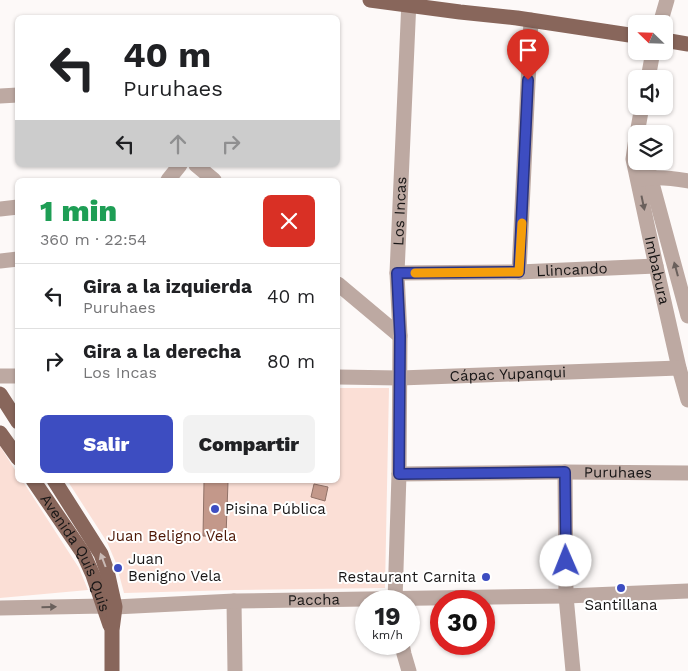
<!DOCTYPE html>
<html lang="es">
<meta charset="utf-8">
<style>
body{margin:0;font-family:"Work Sans",sans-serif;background:#f2f2f2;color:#202124;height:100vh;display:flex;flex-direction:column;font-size:19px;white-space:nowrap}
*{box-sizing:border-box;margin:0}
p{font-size:16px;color:#757577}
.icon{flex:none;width:28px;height:28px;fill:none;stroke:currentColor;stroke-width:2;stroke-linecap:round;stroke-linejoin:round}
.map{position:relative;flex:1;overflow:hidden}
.side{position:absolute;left:15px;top:178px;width:325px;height:305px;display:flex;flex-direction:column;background:#fff;border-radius:8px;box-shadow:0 1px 4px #0004}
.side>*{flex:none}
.hud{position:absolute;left:15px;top:15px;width:325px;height:152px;border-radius:8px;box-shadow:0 1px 4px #0004;background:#fff;color:#202124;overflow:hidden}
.needle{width:32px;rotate:293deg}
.fabs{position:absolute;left:628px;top:15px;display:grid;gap:10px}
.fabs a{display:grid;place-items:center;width:45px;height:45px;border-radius:8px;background:#fff;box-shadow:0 1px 4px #0004;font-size:25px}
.speed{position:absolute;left:355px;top:590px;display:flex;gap:10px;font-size:25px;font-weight:700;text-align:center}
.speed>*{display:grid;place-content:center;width:65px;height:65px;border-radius:50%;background:#fff;box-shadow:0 1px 4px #0004;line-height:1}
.speed small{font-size:12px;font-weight:400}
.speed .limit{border:8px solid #d22;background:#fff;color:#111}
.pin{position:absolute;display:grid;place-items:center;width:42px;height:42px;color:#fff;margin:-51px -21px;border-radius:50% 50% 50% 0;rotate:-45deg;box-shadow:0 0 5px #0007}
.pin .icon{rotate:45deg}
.me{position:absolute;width:55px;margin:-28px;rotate:359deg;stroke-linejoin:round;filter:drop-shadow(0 0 4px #0008)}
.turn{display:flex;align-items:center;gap:18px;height:105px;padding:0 25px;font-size:22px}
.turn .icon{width:65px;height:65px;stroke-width:2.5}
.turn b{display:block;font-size:35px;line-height:42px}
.lanes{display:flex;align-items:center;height:48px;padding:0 25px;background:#0003;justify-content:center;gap:25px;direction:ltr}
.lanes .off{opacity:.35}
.round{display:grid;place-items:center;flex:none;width:52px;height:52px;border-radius:8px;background:#f2f2f2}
.overview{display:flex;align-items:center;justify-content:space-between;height:85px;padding:0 25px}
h1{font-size:30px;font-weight:800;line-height:38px;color:#1e9e55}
.cta{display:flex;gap:10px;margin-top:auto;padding:10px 25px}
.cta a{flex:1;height:58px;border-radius:8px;background:#3d4dc1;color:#fff;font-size:20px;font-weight:800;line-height:58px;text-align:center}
.cta a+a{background:#f2f2f2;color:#202124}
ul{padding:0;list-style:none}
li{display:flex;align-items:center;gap:15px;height:65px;padding:0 25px;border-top:1px solid #e0e0e0}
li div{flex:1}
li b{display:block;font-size:19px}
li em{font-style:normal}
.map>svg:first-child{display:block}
</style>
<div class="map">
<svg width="688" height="671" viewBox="0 0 688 671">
<rect width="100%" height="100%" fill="#fdf9f8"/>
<!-- green -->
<g fill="#fbdfd6">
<polygon points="338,388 389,388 385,588 236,590 124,593 116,563 107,542 67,480 338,480"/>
<polygon points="0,446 17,473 18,480 22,480 79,568 88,590 0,598"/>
</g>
<!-- water -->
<g fill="#c3988a" stroke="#907167">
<polygon points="204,482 228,482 226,536 203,536"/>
<polygon points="314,484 328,487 325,501 311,497"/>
</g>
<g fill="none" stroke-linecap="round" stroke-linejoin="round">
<!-- minor -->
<g stroke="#bda9a2" stroke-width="15">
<polyline points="660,24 667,0"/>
<polyline points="648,79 653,51"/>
<polyline points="0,96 18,95"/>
<polyline points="637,134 642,106"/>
<path id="s1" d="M 636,138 L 633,159 L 656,266 L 679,368 L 688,400"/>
<polyline points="646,161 688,316"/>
<polyline points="196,165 214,180"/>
<path d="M 641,179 C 657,176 672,178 688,181"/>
<polyline points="168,180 180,165"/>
<polyline points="0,209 18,207"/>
<polyline points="0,261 18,259"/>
<polyline points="519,272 531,20"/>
<path id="s2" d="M 397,273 L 519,272 L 656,266"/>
<polyline points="338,284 400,336"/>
<polyline points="0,376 18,376"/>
<path id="s3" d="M 338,377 L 400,378 L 679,368"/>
<polyline points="565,472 566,596 573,671"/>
<path id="s4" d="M 399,474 L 565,472 L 688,473"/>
<polyline points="234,601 235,671"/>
<path id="s5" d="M 395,601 L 399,474 L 400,336 L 397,273 L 409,0"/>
<path id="s6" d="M 0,608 L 104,606 L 115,607 L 234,601 L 566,596 L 688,591"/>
<polyline points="402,644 404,654 409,671"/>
</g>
<!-- major -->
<g stroke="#88665b" stroke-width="15">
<polyline points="370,0 460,12 517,18 636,36"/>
<polyline points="664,40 688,44"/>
<polyline points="0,394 18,422"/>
<polyline points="0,433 18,458"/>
<path id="s7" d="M 33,480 L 83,553 L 93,575 L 110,625"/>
<polyline points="54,480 101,554 107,571 115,607 112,630 112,671"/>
</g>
</g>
<!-- one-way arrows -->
<defs><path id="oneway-solid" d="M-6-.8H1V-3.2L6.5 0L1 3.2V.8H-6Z" transform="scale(1.25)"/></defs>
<g fill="#6a605c">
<use href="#oneway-solid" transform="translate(643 203) rotate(78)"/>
<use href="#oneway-solid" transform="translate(676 269) rotate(-105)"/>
<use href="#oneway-solid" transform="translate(49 607) rotate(-1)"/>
</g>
<use fill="#c9bab5" href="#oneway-solid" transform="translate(103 560) rotate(-111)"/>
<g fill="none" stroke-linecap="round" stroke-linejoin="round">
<!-- route casing -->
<g stroke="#28327d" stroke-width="12">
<polyline id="route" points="528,80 519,272 397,273 400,336 399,474 565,472 566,561"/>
</g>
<!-- route -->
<use href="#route" stroke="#3d4dc1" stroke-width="9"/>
<!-- slow -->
<polyline stroke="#f59e0b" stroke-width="9" points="415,273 519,272 522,223"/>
</g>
<!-- markers -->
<g fill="#3d4dc1" stroke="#fff" stroke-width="2">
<circle cx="215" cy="509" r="5"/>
<circle cx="118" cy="568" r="5"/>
<circle cx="486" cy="577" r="5"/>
<circle cx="621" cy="588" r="5"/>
</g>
<g text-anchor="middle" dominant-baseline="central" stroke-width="4" stroke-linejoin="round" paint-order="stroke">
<!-- street labels -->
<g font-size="15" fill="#181616" stroke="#fff">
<text stroke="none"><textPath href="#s5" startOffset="390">Los Incas</textPath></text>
<text stroke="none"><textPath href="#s2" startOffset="175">Llincando</textPath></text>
<text stroke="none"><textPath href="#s1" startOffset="135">Imbabura</textPath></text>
<text stroke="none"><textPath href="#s3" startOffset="170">Cápac Yupanqui</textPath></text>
<text stroke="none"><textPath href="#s4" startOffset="219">Puruhaes</textPath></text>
<text stroke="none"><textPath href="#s7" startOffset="85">Avenida Quis Quis</textPath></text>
<text stroke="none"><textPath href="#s6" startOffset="314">Paccha</textPath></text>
</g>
<!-- poi labels -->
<g font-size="15" fill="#181616" stroke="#fff" text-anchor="start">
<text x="225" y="509">Pisina Pública</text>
<text x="128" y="559">Juan<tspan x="128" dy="17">Benigno Vela</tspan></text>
<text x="476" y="577" text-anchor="end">Restaurant Carnita</text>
<text x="621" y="605" text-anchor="middle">Santillana</text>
</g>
<!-- park labels -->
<g font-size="15" fill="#4c1604" stroke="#fff">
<text x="172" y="536">Juan Beligno Vela</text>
</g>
</g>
</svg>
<div class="fabs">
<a><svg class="needle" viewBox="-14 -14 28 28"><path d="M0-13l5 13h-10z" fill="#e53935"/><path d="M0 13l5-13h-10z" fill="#757577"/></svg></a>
<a><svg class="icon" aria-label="sound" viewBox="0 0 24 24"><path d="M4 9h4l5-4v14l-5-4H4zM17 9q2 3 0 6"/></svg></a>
<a><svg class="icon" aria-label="layers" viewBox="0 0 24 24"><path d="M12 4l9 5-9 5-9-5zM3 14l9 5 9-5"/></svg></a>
</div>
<div class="speed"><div>19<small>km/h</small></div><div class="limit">30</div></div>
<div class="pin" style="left:528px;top:80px;background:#d93025"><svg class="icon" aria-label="arrive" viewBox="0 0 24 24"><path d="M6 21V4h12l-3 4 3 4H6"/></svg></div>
<svg class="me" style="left:566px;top:561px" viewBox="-20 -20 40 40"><circle r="19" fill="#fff"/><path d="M0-13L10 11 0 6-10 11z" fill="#3d4dc1"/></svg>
<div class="hud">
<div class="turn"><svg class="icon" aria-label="left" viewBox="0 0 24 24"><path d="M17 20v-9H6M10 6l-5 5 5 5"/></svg><div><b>40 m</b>Puruhaes</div></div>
<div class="lanes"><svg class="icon" aria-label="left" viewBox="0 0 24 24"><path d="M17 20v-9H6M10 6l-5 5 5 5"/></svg><svg class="icon off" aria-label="ahead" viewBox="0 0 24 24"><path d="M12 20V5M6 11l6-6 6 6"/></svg><svg class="icon off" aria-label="right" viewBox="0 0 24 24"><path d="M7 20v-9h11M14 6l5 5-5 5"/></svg></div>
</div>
<section class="side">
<div class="overview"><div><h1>1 min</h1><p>360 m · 22:54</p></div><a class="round" style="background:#d93025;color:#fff"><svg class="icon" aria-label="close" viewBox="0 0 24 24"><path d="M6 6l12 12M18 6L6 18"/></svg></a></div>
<ul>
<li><svg class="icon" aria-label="left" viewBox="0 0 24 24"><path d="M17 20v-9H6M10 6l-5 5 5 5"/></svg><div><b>Gira a la izquierda</b><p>Puruhaes</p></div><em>40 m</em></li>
<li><svg class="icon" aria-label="right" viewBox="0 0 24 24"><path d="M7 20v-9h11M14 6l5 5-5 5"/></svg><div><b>Gira a la derecha</b><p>Los Incas</p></div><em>80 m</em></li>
</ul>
<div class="cta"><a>Salir</a><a>Compartir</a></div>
</section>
</div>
